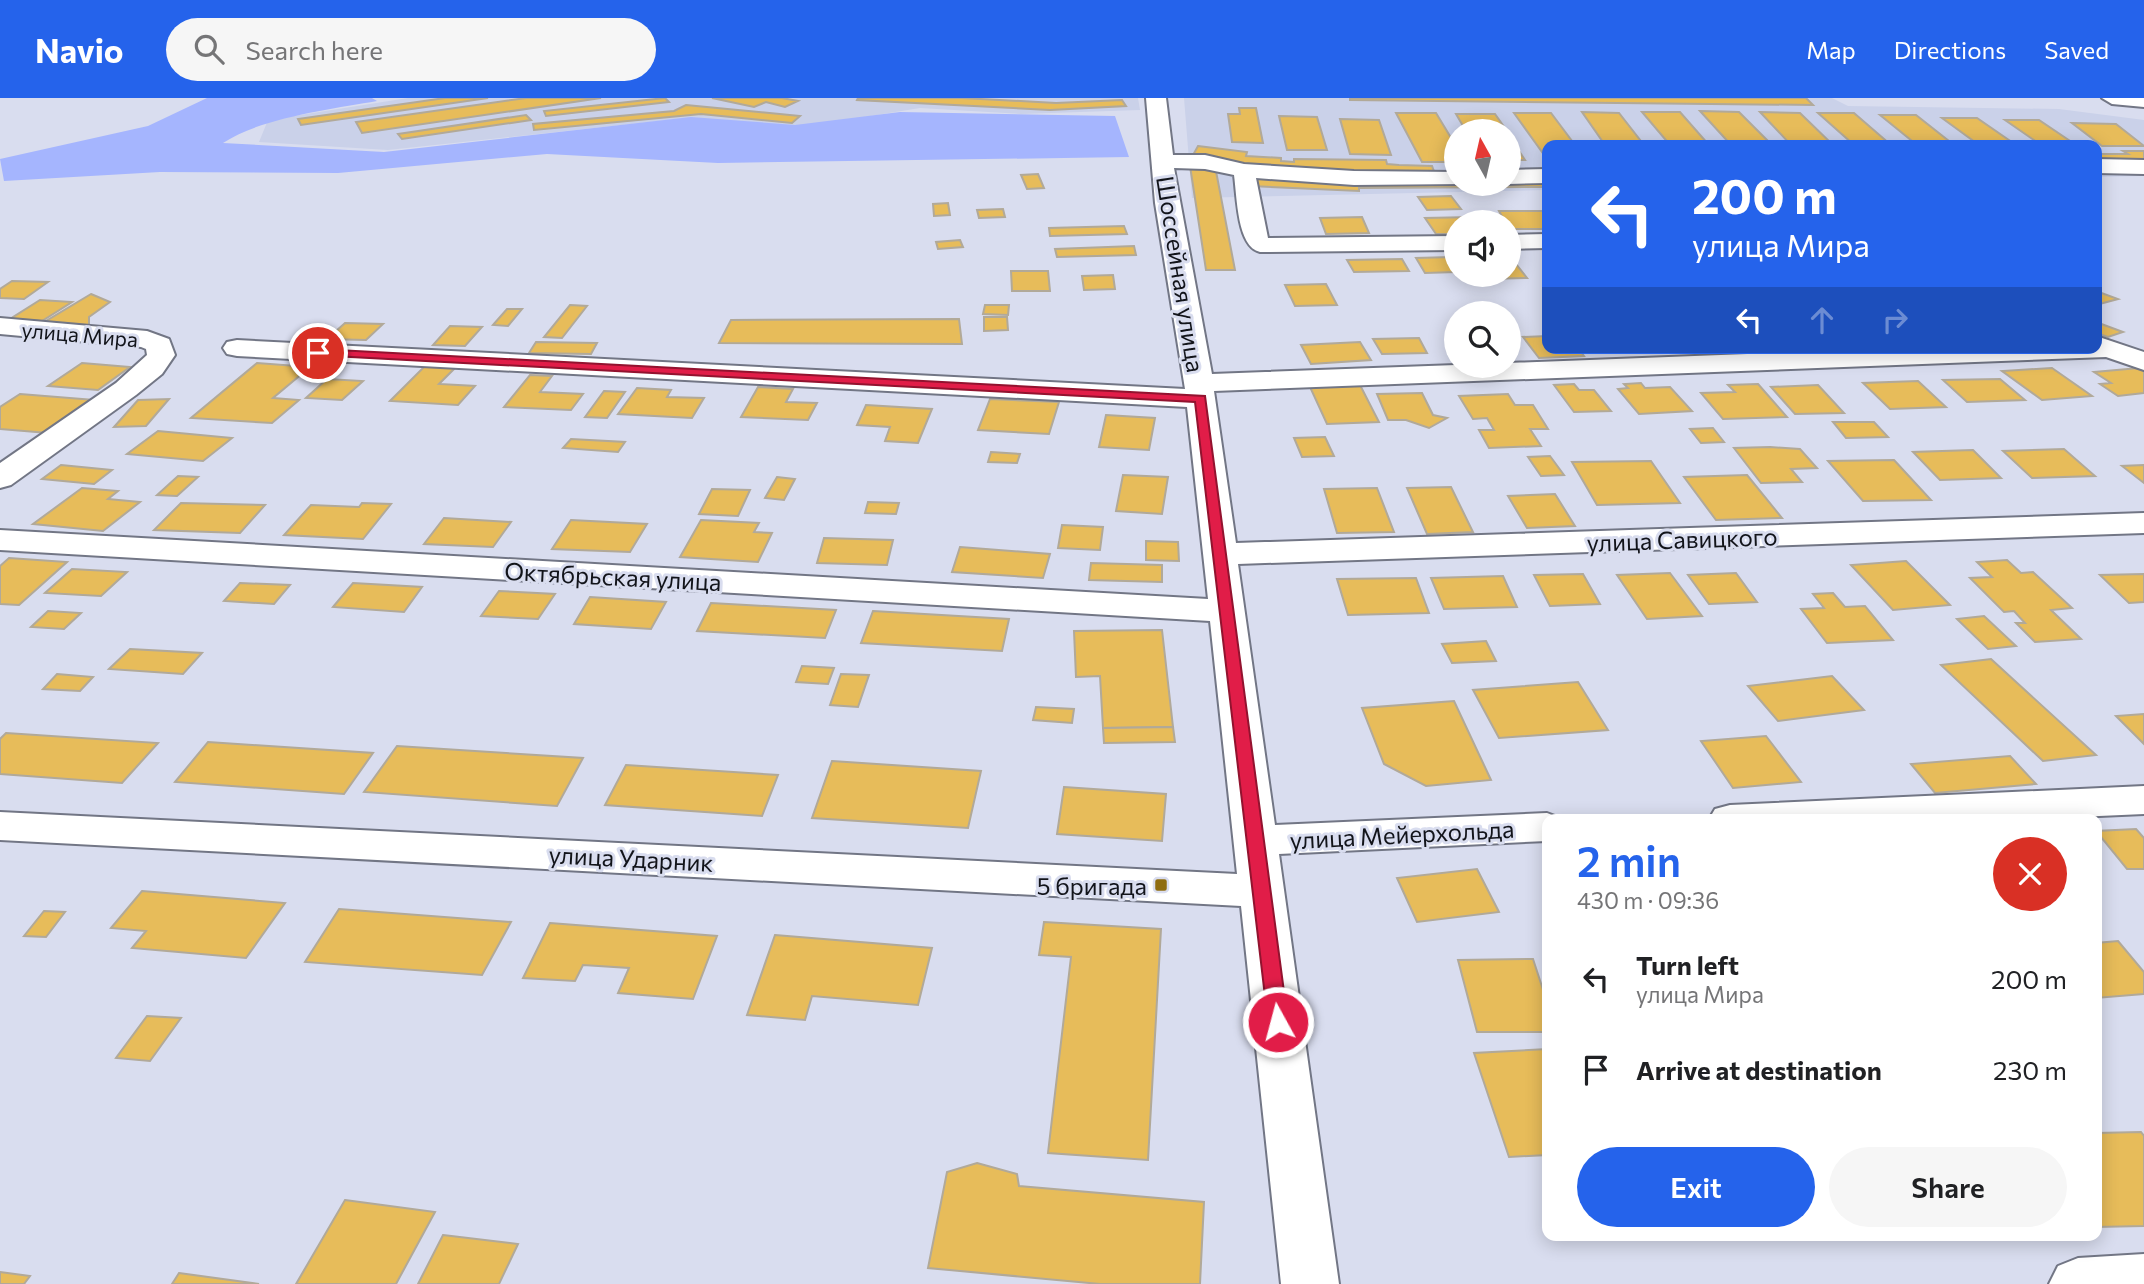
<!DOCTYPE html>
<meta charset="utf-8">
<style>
body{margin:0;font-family:Commissioner,sans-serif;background:#f6f6f6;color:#202124;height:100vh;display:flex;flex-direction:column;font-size:26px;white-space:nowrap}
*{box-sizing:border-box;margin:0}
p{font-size:23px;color:#757577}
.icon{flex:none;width:38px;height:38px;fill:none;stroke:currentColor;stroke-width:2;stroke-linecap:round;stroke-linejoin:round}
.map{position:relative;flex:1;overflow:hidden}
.drawer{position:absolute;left:1542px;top:716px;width:560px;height:427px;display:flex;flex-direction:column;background:#fff;border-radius:14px;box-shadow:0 4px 18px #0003}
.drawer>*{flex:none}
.guide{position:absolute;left:1542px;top:42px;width:560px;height:214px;border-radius:14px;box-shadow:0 4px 18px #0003;background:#2563eb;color:#fff;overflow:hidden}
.needle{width:46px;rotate:352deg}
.tools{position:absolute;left:1444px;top:21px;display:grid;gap:14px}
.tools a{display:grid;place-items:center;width:77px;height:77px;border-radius:50%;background:#fff;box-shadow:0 4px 18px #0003;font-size:35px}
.pin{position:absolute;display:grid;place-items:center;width:60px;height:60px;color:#fff;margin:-30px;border:4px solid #fff;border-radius:50%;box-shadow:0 2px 7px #0007}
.me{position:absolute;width:77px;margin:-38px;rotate:353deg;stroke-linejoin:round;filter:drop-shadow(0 0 5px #0008)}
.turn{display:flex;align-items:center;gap:24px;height:147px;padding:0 35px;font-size:32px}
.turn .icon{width:91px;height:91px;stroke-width:2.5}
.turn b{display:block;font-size:49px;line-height:60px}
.lanes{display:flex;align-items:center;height:66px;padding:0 35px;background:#0003;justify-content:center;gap:35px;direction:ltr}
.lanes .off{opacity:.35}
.round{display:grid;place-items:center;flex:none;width:74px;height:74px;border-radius:37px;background:#f6f6f6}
.overview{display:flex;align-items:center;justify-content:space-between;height:119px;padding:0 35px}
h1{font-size:42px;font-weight:600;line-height:52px;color:#2563eb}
.button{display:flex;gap:14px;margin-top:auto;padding:14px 35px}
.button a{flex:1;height:80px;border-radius:42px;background:#2563eb;color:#fff;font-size:28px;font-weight:600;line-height:80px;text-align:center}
.button a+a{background:#f6f6f6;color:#202124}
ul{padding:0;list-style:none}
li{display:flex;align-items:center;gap:21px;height:91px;padding:0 35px}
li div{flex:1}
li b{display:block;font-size:26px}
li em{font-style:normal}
header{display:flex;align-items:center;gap:42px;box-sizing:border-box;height:98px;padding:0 35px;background:#2563eb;color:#fff}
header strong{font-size:33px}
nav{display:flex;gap:38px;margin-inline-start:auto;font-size:24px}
.search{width:490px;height:63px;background:#f6f6f6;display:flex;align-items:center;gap:18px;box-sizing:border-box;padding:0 24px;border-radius:38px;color:#757577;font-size:26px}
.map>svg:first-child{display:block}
</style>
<header>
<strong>Navio</strong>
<div class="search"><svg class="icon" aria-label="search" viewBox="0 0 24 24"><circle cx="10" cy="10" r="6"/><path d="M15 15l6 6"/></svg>Search here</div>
<nav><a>Map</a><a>Directions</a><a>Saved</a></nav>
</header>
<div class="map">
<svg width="2144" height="1186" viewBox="0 0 2144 1186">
<rect width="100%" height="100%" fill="#d9ddef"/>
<!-- built -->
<g fill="#cad1e9" fill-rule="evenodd">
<polygon points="408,0 1138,0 1140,12 1021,16 920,10 802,29 678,21 388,52 259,44 268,22"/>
<path d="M 1184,0 L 1832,0 L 1848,8 L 2059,11 L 2144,22 L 2144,78 L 2097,79 L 2096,47 L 1547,47 L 1547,92 L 1192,100 ZM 1456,33 L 1508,33 L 1508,86 L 1456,86 Z"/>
</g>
<!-- green -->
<path fill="#a5b5fe" d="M 207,0 L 372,0 L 377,3 C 332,11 260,20 223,45 L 384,54 L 691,19 L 795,27 L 900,14 L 1115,18 L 1129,59 L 718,65 L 547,56 L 338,75 L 160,74 L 4,83 L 0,61 L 148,28 Z"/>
<!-- building -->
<g fill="#e7bc5a" stroke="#b1a999" stroke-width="2">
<polygon points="445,0 488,0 301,27 298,21"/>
<polygon points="526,0 601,0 362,35 356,24"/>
<polygon points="665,0 669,4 546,18 544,13"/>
<polygon points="712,0 782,0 798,3 785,9 766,4 754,9"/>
<polygon points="858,0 962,0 1056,5 1122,2 1126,8 1050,12 857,2"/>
<polygon points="1350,0 1806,0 1813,7 1350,2"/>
<polygon points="686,7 800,18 792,25 701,16 534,32 533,26 674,13"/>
<polygon points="1239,10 1256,10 1263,45 1232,44 1228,16 1240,16"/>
<polygon points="1700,13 1739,14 1772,47 1731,47"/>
<polygon points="1582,14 1619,15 1644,47 1605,47"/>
<polygon points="1642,14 1680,14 1709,47 1670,47"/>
<polygon points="1760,14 1800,15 1833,47 1791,47"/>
<polygon points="1396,15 1436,15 1456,48 1456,64 1422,64"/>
<polygon points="1514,15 1551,15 1575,47 1547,47 1547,61"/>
<polygon points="1818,15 1854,15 1891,47 1854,47"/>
<polygon points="1456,16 1495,16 1507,33 1466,33"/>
<polygon points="526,17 531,22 402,41 398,36"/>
<polygon points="1880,17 1916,17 1954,47 1917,47"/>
<polygon points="1279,18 1317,19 1327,52 1287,52"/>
<polygon points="1942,20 1977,20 2016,47 1979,47"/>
<polygon points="1340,21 1379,22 1391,57 1350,56"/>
<polygon points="2005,22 2039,22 2076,47 2041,47"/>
<polygon points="2072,25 2116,26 2144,48 2102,48"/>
<polygon points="1508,36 1525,62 1508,62"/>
<polygon points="1198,48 1247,54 1246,58 1281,60 1281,63 1294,64 1294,61 1386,62 1387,66 1399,67 1432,68 1435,76 1251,70 1193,57"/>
<polygon points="2123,53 2144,53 2144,65 2096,64 2096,56 2128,56"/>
<polygon points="1190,68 1215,68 1235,172 1206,172"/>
<polygon points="1038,76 1044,90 1027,91 1021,77"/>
<polygon points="1252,77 1456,83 1456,86 1508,86 1547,82 1547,89 1359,90 1359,93 1251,88"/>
<polygon points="1451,98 1461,111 1427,112 1418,99"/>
<polygon points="948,105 950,117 934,118 933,106"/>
<polygon points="1003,111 1005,119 979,120 977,112"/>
<polygon points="1499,113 1545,113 1547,131 1508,131 1508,124 1505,124"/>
<polygon points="1362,119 1369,135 1326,136 1320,120"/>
<polygon points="1474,119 1478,124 1456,124 1456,136 1436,136 1425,120"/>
<polygon points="1124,128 1127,136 1050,138 1049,130"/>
<polygon points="960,142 963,149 938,151 936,144"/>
<polygon points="1134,148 1136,157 1057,159 1055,151"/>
<polygon points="1452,159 1456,166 1456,174 1425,175 1416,160"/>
<polygon points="1402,161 1409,173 1354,174 1347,162"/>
<polygon points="1508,166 1516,166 1527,180 1486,181 1483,177 1508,177"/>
<polygon points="1011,173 1048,173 1050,193 1012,193"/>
<polygon points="1113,177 1115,191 1084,192 1082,178"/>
<polygon points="12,183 48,184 24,201 0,200 0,191"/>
<polygon points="1326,186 1337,207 1295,208 1285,187"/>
<polygon points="2096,193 2118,201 2096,207"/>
<polygon points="91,196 110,204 89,219 89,229 41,226"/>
<polygon points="40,202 72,204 42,223 10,221"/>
<polygon points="570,207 587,208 562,240 544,239"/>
<polygon points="985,207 1009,207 1008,217 983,216"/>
<polygon points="507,211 522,211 508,228 493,227"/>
<polygon points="984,219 1007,219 1008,232 984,233"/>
<polygon points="959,221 962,246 719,245 731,222"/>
<polygon points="2096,224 2123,234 2108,239 2096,235"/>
<polygon points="345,225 383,226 366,242 327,241"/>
<polygon points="450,228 482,229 465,248 433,247"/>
<polygon points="1547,238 1547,250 1578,250 1584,258 1539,260 1523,239"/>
<polygon points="1419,240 1427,255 1382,256 1373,241"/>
<polygon points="536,244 597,245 591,256 529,255"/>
<polygon points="1360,244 1371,262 1311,266 1301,247"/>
<polygon points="1742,250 1780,250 1784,255 1748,256"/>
<polygon points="82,265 130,269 98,292 48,288"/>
<polygon points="257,265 310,269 273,300 299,302 272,325 191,320"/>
<polygon points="425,268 455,270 439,286 475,288 458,307 390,303"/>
<polygon points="2052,270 2092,298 2042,302 2002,273"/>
<polygon points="2139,270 2144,273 2144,295 2118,298 2100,286 2111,285 2094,274"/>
<polygon points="530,277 552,278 540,294 583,296 571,312 504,309"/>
<polygon points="327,281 363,283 342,302 306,300"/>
<polygon points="2000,281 2025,302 1967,304 1943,282"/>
<polygon points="1918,283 1946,309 1890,311 1863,285"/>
<polygon points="1641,285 1645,290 1670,289 1692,313 1639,316 1618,291 1628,290 1624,286"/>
<polygon points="1574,286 1579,292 1594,292 1611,313 1574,314 1554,287"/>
<polygon points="1758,286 1787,319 1723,321 1701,295 1735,294 1728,287"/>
<polygon points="1360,287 1379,324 1327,326 1310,289"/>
<polygon points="1818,287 1844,315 1795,316 1771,289"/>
<polygon points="758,289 793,291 786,304 817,305 808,322 741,319"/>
<polygon points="637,290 671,292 667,299 704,300 692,320 618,316"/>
<polygon points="604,293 625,294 607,320 585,319"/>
<polygon points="1422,295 1433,317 1447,320 1429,330 1406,322 1388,322 1377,296"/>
<polygon points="20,296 95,302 48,335 0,331 0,309"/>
<polygon points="1508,296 1515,307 1533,307 1548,331 1530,331 1541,348 1489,350 1479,332 1494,332 1487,320 1473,321 1459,298"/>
<polygon points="169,301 146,328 114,329 138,302"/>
<polygon points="990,301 1059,304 1049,336 978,332"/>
<polygon points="866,307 932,311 918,345 885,343 890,329 857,327"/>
<polygon points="1106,317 1155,320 1149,352 1099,349"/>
<polygon points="1833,324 1874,324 1888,339 1846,340"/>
<polygon points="1713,330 1724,344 1701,345 1690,331"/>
<polygon points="158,333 232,340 203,363 127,356"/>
<polygon points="1325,339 1334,358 1302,359 1294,340"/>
<polygon points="571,341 625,344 618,354 563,350"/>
<polygon points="1770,349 1800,351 1817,370 1791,371 1802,384 1761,385 1734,350"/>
<polygon points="2064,351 2095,378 2032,380 2003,353"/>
<polygon points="1973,352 2001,380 1940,382 1913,354"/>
<polygon points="991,354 1020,356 1017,365 988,364"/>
<polygon points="1550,358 1564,377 1541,378 1528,359"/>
<polygon points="1894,362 1931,402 1863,403 1828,363"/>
<polygon points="1651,363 1680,405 1597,407 1572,364"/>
<polygon points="61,367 112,372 94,386 42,381"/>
<polygon points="2144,367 2144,385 2122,368"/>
<polygon points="1123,377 1168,379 1162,416 1116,413"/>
<polygon points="1747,377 1782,420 1716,422 1684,379"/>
<polygon points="178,378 198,379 177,398 157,397"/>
<polygon points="777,379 795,381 784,402 765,400"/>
<polygon points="1451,389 1473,434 1427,436 1407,390"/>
<polygon points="82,390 118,393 108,401 140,404 103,433 33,426"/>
<polygon points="1377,390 1394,434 1337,435 1324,391"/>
<polygon points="712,391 750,392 738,418 699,416"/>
<polygon points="1555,396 1575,428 1527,430 1508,398"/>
<polygon points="868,404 899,405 896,416 865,415"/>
<polygon points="181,405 265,407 240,435 154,432"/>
<polygon points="362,405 391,406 363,441 284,437 311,407 359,409"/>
<polygon points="444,420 511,424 493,449 424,446"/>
<polygon points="571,422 647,426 630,454 552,451"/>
<polygon points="701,422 759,425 754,434 772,435 758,464 680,459"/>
<polygon points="1062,427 1103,429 1100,452 1058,450"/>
<polygon points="824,440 893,442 887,467 817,465"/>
<polygon points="1146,443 1178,444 1179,463 1146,462"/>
<polygon points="960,449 1050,456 1043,480 952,474"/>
<polygon points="9,460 67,464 19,507 0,506 0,468"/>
<polygon points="2007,462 2021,475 2033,474 2072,510 2051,512 2081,541 2035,544 2016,525 2025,525 2014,513 2004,514 1970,480 1992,479 1977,464"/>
<polygon points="1906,463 1950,507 1893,512 1851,467"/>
<polygon points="1091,465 1162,467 1162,484 1089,482"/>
<polygon points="72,471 127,474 101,498 45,495"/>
<polygon points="1670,475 1702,518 1647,521 1617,477"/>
<polygon points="1736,475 1757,504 1709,506 1688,477"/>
<polygon points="1583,476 1600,506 1550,508 1534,477"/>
<polygon points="2144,476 2144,504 2129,505 2100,477"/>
<polygon points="1503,478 1517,509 1444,511 1431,480"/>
<polygon points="1416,480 1429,515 1348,517 1337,481"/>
<polygon points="240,485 290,487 274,506 224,503"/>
<polygon points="353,485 422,489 404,514 333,509"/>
<polygon points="499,493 555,496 538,521 481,518"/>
<polygon points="1833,495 1845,509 1865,508 1893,542 1827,545 1801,511 1824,510 1813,496"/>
<polygon points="590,499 666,504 651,531 574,526"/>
<polygon points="711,505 836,512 825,540 697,533"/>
<polygon points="48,513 81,515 64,531 31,529"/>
<polygon points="873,513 1009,521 1002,553 861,545"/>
<polygon points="1984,518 2016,548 1988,551 1957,521"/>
<polygon points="1162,532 1173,629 1103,630 1100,578 1076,579 1074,533"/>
<polygon points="1486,543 1496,563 1452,565 1442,546"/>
<polygon points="130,551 202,555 183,576 109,571"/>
<polygon points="1991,561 2096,657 2043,663 1941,567"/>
<polygon points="802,568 834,570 828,586 796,584"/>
<polygon points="57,576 93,579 80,593 43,591"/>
<polygon points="841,576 869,577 858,609 830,607"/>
<polygon points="1832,578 1864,612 1778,623 1748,588"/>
<polygon points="1578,584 1608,632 1499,640 1473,592"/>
<polygon points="1454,603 1491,682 1426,688 1384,666 1362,610"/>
<polygon points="1036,609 1074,611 1072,625 1033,622"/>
<polygon points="2144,616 2144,646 2116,618"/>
<polygon points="1173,629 1175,644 1104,645 1103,630"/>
<polygon points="6,635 158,645 122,685 0,676 0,641"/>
<polygon points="1766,638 1801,684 1733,690 1701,643"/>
<polygon points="208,644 373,655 344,696 175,684"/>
<polygon points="397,648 583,660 557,708 364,694"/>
<polygon points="2010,658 2036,686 1935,695 1911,666"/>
<polygon points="832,663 981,673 968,730 812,720"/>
<polygon points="626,667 778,677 762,718 605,707"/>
<polygon points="1064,689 1166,696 1162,743 1057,736"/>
<polygon points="2136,731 2144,740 2144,771 2127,771 2096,733"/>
<polygon points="1477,771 1499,814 1417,824 1397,780"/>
<polygon points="142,793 285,805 246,860 132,850 146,833 111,830"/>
<polygon points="339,811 511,824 482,877 305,864"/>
<polygon points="44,813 65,814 46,839 24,838"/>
<polygon points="1044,824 1161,831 1148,1062 1048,1055 1071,859 1039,857"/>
<polygon points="550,825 717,838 693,901 618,895 629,870 583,867 575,883 523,880"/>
<polygon points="775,837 932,850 918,907 812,898 805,922 747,917"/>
<polygon points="2118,843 2144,874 2144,896 2096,900 2096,845"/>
<polygon points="1533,861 1547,904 1547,934 1477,934 1458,862"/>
<polygon points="147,918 181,920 150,963 116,960"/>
<polygon points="1547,951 1547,1057 1509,1059 1474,955"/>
<polygon points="2141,1034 2144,1038 2144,1128 2096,1129 2096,1035"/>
<polygon points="977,1065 1017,1076 1019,1088 1204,1104 1200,1186 1100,1186 928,1170 947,1074"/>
<polygon points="345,1102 435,1114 396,1186 296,1186"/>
<polygon points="443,1137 518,1146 499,1186 418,1186"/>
<polygon points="0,1174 30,1178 24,1186 0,1186"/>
<polygon points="179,1175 259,1186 172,1186"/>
</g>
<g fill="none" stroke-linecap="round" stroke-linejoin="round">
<!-- minor casing -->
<g stroke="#727685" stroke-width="4">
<g id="minor">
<path d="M 1146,0 L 1166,0 L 1173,57 L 1205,57 L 1244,66 L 1354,73 L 1456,74 L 1456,86 L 1464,86 L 1354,87 L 1256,80 L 1268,140 L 1456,138 L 1456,152 L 1260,154 C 1237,149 1237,99 1234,77 L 1205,71 L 1174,70 L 1212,276 L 1456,267 L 1508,268 L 1508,265 L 1905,250 L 2096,250 L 2096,238 L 2144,254 L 2144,272 L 2106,259 L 1214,293 L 1236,445 L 2144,415 L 2144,435 L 1238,466 L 1275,727 L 1547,715 L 1563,721 L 1547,721 L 1547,743 L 1279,756 L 1339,1186 L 1281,1186 L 1241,808 L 0,742 L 0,714 L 1237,776 L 1210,523 L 0,452 L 0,432 L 1208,501 L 1187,309 L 237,258 L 227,256 L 223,250 L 227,244 L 237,242 L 1185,291 L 1155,105 Z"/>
<polygon points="2102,0 2144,0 2144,9 2112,6"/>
<polygon points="2096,61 2144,62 2144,76 2096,75"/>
<polygon points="1547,71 1547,85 1508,86 1508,72"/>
<polygon points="1547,136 1547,150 1508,151 1508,137"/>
<polygon points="0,220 147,233 169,241 175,257 162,276 136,297 11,387 0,390 0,365 116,285 147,257 146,251 141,249 0,236"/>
<polygon points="2144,688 2144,716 2032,721 1709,721 1715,711 1730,707"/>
<polygon points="2144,1156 2144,1186 2049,1186 2058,1168 2078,1160"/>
</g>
</g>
<!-- minor -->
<use href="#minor" fill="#fff" fill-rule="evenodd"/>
</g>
<!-- route -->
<polygon fill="#e11d48" stroke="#92132f" stroke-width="2" points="318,251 1205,298 1288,924 1285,929 1278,932 1271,929 1268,924 1195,304 314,257 314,252"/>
<!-- markers -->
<rect fill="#8f6d11" stroke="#d9ddef" stroke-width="2.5" x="1154" y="780" width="14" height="14" rx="3.5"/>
<g text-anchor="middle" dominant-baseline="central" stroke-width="6" stroke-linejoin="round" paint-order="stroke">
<!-- far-street labels -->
<g font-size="21" fill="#12141a" stroke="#d9ddef">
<text transform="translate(80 236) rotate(5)">улица Мира</text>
</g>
<!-- street labels -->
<g font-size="24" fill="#12141a" stroke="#d9ddef">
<text transform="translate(1181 176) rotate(81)">Шоссейная улица</text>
<text transform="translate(1682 441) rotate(-2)">улица Савицкого</text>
<text transform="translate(613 478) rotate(3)">Октябрьская улица</text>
<text transform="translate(1402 736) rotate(-3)">улица Мейерхольда</text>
<text transform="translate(631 760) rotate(3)">улица Ударник</text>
</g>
<!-- poi labels -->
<g font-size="24" fill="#12141a" stroke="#d9ddef" text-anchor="end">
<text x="1147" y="787">5 бригада</text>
</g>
</g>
</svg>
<div class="tools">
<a><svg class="needle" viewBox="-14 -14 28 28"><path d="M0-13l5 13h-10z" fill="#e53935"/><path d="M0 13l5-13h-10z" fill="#757577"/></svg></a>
<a><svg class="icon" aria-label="sound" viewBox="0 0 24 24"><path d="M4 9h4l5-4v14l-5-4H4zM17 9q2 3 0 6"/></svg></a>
<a><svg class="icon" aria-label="search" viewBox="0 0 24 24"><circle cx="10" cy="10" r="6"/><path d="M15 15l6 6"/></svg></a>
</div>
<div class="pin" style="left:318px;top:255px;background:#d93025"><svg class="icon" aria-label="arrive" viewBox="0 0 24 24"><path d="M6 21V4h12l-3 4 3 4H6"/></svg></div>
<svg class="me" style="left:1278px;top:924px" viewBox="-20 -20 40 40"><circle r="17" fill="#e11d48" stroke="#fff" stroke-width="3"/><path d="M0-11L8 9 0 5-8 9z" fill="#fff"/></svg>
<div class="guide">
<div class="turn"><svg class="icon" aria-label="left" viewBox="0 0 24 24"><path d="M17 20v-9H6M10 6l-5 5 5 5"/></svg><div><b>200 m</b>улица Мира</div></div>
<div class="lanes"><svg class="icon" aria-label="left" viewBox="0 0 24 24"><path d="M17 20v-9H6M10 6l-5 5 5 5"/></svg><svg class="icon off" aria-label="ahead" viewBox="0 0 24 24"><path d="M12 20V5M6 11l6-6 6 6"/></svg><svg class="icon off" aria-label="right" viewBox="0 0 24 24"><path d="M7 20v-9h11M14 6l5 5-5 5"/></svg></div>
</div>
<section class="drawer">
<div class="overview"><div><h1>2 min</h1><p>430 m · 09:36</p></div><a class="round" style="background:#d93025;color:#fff"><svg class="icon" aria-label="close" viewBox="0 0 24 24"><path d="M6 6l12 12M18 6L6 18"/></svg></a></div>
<ul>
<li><svg class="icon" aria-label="left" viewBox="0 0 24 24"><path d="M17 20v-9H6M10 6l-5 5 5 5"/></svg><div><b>Turn left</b><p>улица Мира</p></div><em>200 m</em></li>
<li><svg class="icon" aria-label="arrive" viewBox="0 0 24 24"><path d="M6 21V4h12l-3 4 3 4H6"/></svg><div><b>Arrive at destination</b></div><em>230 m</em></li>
</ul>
<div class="button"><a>Exit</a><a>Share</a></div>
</section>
</div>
